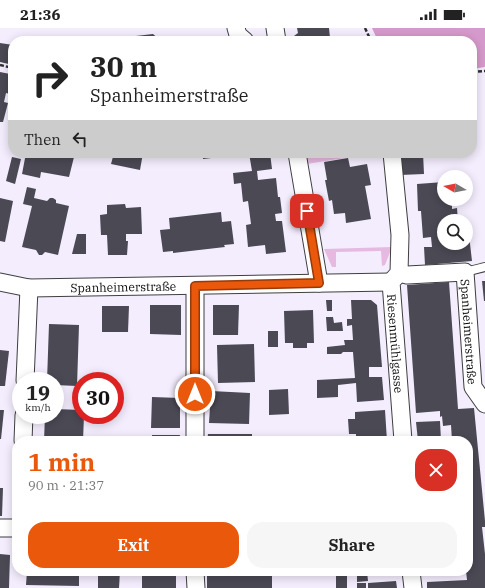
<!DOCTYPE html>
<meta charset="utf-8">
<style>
body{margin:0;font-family:"IBM Plex Serif",serif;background:#f6f6f6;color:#222;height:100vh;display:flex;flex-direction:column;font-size:15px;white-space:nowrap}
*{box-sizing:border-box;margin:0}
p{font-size:13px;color:#767676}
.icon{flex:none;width:22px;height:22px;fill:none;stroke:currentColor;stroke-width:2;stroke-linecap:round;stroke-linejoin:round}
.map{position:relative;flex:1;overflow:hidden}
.sheet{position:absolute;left:12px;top:408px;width:461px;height:140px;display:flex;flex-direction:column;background:#fff;border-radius:16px;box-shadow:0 2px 10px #0003}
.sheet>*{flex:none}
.guide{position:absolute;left:8px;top:8px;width:469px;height:122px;border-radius:16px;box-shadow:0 2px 10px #0003;background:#fff;color:#222;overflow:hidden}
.needle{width:26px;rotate:279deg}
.tools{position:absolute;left:437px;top:142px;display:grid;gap:8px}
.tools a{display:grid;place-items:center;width:36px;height:36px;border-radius:50%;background:#fff;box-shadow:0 2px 10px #0003;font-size:20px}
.speed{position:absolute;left:12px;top:344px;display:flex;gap:8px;font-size:20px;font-weight:700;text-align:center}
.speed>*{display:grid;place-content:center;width:52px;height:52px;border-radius:50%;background:#fff;box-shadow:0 2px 10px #0003;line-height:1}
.speed small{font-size:10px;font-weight:400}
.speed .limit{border:6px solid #d22;background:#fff;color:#111}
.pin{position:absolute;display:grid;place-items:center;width:34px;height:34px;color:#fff;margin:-17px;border-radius:8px;box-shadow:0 2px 6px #0006}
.me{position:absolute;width:44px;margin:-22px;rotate:0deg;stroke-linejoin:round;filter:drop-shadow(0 0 3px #0008)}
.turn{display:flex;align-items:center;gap:14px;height:84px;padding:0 16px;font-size:18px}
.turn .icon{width:52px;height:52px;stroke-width:2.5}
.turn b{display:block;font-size:28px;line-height:34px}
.then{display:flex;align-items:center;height:38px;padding:0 16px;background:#0003;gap:8px;font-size:15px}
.round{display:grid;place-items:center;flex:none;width:42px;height:42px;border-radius:16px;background:#f6f6f6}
.overview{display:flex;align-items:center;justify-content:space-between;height:68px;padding:0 16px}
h1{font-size:24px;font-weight:700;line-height:30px;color:#ea580c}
.button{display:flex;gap:8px;margin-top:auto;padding:8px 16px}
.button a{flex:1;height:46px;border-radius:16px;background:#ea580c;color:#fff;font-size:16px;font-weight:700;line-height:46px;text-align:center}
.button a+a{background:#f6f6f6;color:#222}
.status{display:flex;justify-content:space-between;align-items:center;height:28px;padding:0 20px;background:#fff;direction:ltr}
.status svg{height:11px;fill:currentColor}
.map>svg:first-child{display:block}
</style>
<div class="status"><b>21:36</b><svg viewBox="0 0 49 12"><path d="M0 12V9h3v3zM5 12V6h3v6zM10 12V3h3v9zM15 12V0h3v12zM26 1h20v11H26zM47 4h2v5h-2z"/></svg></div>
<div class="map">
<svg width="485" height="560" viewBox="0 0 485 560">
<rect width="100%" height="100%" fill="#f4edfe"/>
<!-- green -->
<g fill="#e6b9e1">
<polygon points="305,125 375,125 307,136"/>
<polygon points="392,219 385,237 382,238 381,223 336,224 336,239 332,239 324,221"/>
</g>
<!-- forest -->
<polygon fill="#d699cb" points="372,0 485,0 485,39 472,41 472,13 378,13"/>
<!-- building -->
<g fill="#4a4954">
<polygon points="297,0 329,0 330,10 333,13 293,13 294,8 298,5"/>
<polygon points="153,6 161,13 118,13 119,10"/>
<polygon points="0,15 13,17 13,37 0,34"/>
<polygon points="0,44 10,46 8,55 12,56 10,66 6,65 4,74 8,75 3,94 0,94"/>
<polygon points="26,125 75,125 69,149 41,144 40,150 22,146"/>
<polygon points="114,125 143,125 140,142 111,136"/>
<polygon points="203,125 228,125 228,128 203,131"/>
<polygon points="249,125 270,125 272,141 257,143 258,152 276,150 278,169 280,169 282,185 275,186 276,193 282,193 286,224 266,226 265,217 248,219 246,197 251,196 248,173 243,174 241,155 234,156 233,145 252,143"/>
<polygon points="415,125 423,125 424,146 400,147 399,127 415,126"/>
<polygon points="12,129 21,131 15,156 6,153"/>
<polygon points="348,130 350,139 367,136 371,157 365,158 371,191 346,195 345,185 334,186 332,172 329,173 325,152 327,152 324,134"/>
<polygon points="444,154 444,171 452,171 452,181 457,180 458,193 444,193 444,215 466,215 466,207 469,207 472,233 425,237 424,219 432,219 431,209 423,210 421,183 418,183 417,156"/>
<polygon points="27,159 36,161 34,170 47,173 50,170 53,170 56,172 56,175 69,178 58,227 45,224 42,227 39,227 36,222 22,219 32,178 23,176"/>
<polygon points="0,170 13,173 5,214 0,213"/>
<polygon points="125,176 126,180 141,179 142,206 126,206 126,213 128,213 127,227 108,227 107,207 101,207 100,187 107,186 107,177"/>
<polygon points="221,184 222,194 231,193 234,216 224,217 225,219 173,225 173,223 163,224 160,202 170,201 169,190"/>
<polygon points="77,206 86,206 86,226 72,226"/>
<polygon points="482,253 485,253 485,273 484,273"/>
<polygon points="449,254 458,381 474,380 485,493 485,499 482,499 485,526 485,560 427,560 427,554 467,552 466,543 468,543 468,413 452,413 451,397 443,398 442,388 440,389 440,383 416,385 407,257"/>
<polygon points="326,272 332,272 332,283 327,283"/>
<polygon points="351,272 371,272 377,277 382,339 369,339 369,349 382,349 384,372 357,374 356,355 338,357 338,369 317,370 317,352 355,350 353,324 343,324 341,326 327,326 327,319 345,317 344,312 353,312 352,297 347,298 347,291 352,291"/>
<polygon points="150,277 181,277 181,307 150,306"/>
<polygon points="213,277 239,277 238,307 213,307"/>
<polygon points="102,278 129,278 128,304 102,304"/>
<polygon points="313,282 314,315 307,315 307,320 293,320 293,315 285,315 284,283"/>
<polygon points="326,289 333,289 334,295 342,294 343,303 327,303"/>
<polygon points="49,296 79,297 77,358 55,357 55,353 47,353"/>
<rect x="268" y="303" width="10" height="16"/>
<polygon points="254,316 255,354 218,355 217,317"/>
<polygon points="0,322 9,323 5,358 0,358"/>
<polygon points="288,361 289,386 269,387 269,362"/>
<polygon points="211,363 250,365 249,396 209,395"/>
<polygon points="152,369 180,370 180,400 151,400"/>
<polygon points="55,381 81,382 81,387 84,387 83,413 44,413 45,387 55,387"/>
<polygon points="0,382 4,382 1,411 0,411"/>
<polygon points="385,382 387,413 356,413 356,406 349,406 348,391 355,391 355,384"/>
<polygon points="440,393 441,413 418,413 416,394"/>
<polygon points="208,406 252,406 252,413 207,413"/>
<polygon points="152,407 180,407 179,413 152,413"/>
<polygon points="0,460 3,460 2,488 0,488"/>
<polygon points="0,526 10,527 9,560 0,560"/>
<polygon points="27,543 79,543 79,558 26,557"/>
<polygon points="98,543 120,543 119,560 98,560"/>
<polygon points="131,543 176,543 176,560 142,560 142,548 130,548"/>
<rect x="207" y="543" width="65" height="17"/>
<polygon points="336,543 367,543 368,553 357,554 357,546 347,546 347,560 336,560"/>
<polygon points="396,553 397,560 368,560 368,555"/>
<rect x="357" y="555" width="9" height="5"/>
</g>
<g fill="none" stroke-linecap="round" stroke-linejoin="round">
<!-- lane casing -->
<g stroke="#3f3f3f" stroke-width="10">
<polyline id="lane" points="465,244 485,239"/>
</g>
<!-- street casing -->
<g stroke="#3f3f3f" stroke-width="19">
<g id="street">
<polyline points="236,0 238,7 245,13"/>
<polyline points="275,0 277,13"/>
<polyline points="297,125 319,255"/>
<path id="s1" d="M 392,125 L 400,207 L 399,245 L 391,254 L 403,413"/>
<path id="s2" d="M 399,245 L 407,247 L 465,244 L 473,359 L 485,376"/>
<path id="s3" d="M 0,254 L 29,260 L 391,254"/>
<polyline points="25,353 29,260"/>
<polyline points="23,413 24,387"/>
<polyline points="195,413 195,258"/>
<polyline points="0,500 17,500"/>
<polyline points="195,543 196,560"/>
<polyline points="411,543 413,560"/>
</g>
</g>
<!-- path -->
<g stroke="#2e2e2e" stroke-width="2.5" stroke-dasharray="4 2" stroke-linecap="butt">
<polyline points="365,0 371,13"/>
<polyline points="0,37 13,40"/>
<polyline points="472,44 485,43"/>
</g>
<!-- lane -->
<use href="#lane" stroke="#fff" stroke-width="8"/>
<!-- street -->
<use href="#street" stroke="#fff" stroke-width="17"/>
</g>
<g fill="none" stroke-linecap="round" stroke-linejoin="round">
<!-- route casing -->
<g stroke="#983908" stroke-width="10">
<polyline id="route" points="195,366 195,258 319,255 307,183"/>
</g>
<!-- route -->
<use href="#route" stroke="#ea580c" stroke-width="7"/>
</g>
<g text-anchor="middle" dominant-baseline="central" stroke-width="4" stroke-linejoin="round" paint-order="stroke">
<!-- street labels -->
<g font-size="12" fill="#0c0c0c" stroke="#fff">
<text stroke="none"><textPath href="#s3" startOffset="124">Spanheimerstraße</textPath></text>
<text stroke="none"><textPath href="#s2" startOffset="126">Spanheimerstraße</textPath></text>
<text stroke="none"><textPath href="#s1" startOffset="194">Riesenmühlgasse</textPath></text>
</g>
</g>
</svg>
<div class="tools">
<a><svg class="needle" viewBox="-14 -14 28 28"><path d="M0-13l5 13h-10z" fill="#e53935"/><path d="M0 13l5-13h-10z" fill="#767676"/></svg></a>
<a><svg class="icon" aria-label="search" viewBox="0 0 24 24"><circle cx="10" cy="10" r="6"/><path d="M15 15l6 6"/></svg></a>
</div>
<div class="speed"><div>19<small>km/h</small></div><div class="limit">30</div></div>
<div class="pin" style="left:307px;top:183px;background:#d93025"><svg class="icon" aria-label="arrive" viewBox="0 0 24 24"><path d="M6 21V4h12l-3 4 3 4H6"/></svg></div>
<svg class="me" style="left:195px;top:366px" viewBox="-20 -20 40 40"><circle r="17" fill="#ea580c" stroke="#fff" stroke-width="3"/><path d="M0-11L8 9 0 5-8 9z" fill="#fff"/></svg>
<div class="guide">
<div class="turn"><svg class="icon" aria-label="right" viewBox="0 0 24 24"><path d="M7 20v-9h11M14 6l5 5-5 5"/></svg><div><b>30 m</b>Spanheimerstraße</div></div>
<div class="then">Then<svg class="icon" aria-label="left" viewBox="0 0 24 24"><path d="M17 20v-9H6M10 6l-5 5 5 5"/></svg></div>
</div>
<section class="sheet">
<div class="overview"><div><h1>1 min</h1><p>90 m · 21:37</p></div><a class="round" style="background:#d93025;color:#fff"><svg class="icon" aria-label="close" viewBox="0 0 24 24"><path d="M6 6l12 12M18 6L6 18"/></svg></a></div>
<div class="button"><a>Exit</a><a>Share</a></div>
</section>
</div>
